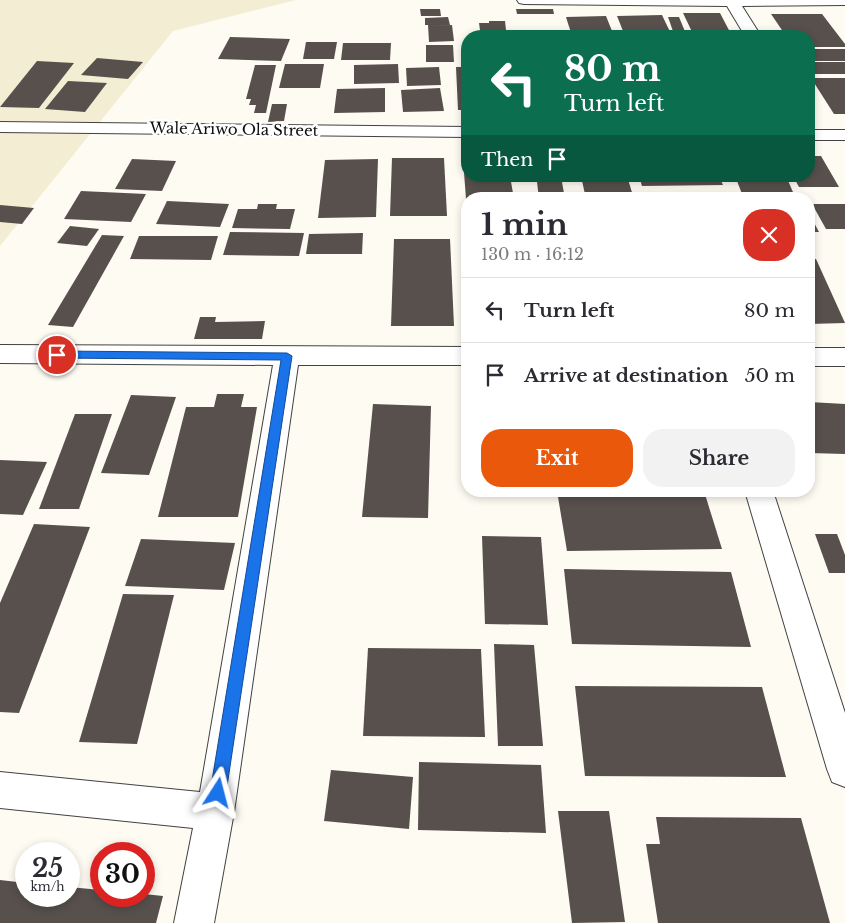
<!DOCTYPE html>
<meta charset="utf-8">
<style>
body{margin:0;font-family:"Libre Baskerville",serif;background:#f2f2f3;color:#2b2b33;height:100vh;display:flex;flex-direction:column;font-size:19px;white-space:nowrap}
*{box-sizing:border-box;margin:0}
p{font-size:16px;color:#7c7c81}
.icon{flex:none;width:28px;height:28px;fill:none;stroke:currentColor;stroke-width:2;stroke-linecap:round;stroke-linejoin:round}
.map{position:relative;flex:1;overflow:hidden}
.side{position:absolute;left:461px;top:192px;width:354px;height:305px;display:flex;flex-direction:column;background:#fff;border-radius:20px;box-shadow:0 2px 8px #0003}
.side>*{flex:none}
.banner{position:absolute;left:461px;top:30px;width:354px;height:152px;border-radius:20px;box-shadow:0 2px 8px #0003;background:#0b6e4f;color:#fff;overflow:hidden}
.speed{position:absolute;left:15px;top:842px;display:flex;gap:10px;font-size:25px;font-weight:700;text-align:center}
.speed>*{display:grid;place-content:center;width:65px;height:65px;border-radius:50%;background:#fff;box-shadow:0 2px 8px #0003;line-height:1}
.speed small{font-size:12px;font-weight:400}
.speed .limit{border:8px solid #d22;background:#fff;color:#111}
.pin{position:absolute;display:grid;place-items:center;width:42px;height:42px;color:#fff;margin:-21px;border:2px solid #fff;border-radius:50%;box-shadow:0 1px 5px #0007}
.me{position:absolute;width:55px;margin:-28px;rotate:9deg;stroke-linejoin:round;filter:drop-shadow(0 0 4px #0008)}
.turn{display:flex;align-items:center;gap:18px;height:105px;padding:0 20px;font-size:22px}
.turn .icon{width:65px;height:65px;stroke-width:2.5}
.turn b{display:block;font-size:35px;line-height:42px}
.then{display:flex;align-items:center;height:48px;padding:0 20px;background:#0003;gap:10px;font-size:19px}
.round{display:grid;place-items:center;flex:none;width:52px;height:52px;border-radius:20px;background:#f2f2f3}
.overview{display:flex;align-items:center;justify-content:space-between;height:85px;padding:0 20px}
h1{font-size:30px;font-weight:700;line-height:38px}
.button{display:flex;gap:10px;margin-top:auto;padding:10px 20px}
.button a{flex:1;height:58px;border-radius:20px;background:#ea580c;color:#fff;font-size:20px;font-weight:700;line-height:58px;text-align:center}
.button a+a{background:#f2f2f3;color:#2b2b33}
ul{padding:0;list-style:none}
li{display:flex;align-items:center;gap:15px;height:65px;padding:0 20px;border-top:1px solid #e1e1e2}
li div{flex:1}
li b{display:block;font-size:19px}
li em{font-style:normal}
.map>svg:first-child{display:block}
</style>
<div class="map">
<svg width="845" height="923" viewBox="0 0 845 923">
<rect width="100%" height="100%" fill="#fefbf3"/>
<!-- farmland -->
<polygon fill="#f3edd4" points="0,0 296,0 173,31 0,246"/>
<!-- building -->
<g fill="#57504c">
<polygon points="420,9 440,9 441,16 421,16"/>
<polygon points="516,9 553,9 554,14 517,14"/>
<polygon points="683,13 720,13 732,36 694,36"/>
<polygon points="771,14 822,14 845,44 845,47 809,47 809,36 786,36"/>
<polygon points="662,15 672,36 625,36 617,16"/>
<polygon points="606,16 614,36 572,36 566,17"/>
<polygon points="448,17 450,25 430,26 452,25 454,41 429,42 428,25 425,25 425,18"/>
<polygon points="668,17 679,17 686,34 674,34"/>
<polygon points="489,21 505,21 506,30 480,30 479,23 489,23"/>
<polygon points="483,31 510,31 511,36 484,36"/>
<polygon points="230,37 290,39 281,61 218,59"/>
<polygon points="306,42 337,42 334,59 303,59"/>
<polygon points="343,43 391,43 390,60 341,60"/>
<polygon points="426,45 453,45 454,62 426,62"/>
<rect x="809" y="49" width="36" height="12"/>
<polygon points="97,58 143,62 128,79 81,75"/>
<polygon points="37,61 74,63 39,108 0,107"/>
<polygon points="809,62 845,62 845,74 814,74 809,66"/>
<polygon points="285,64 324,64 320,88 279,88"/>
<polygon points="398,64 399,83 354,84 354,65"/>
<polygon points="255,65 276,65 266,113 254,113 256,105 249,105 251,99 246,99"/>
<polygon points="439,67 441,85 407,86 406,68"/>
<polygon points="456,67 468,67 468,110 458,110"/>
<polygon points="811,78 845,78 845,114 834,114"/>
<polygon points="68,81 107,83 85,112 45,109"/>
<polygon points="385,88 385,112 334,113 337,89"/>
<polygon points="440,88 444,111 403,112 401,90"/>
<polygon points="272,104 287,104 284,121 268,122"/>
<polygon points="809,156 821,156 839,187 799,187 793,176 809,176"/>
<polygon points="392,158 444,158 447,216 390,216"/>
<polygon points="132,159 176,161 162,191 115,189"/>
<polygon points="378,159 376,217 318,218 325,160"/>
<polygon points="463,159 468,159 468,176 510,176 514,199 466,199"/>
<polygon points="581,176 627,176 634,199 586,199"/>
<polygon points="639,176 719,176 723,185 642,186"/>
<polygon points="735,176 786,176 796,199 744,199"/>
<polygon points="537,182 562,182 565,199 539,199"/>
<polygon points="81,191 146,194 131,222 64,219"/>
<polygon points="725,192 729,199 646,199 644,193"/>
<polygon points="167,201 229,204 220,227 156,224"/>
<polygon points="258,204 277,204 276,209 295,209 290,229 232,228 238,209 257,209"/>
<polygon points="812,204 845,204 845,229 826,229"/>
<polygon points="0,205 34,208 22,224 0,222"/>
<polygon points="809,217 811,217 819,232 809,232"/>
<polygon points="70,226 99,229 87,246 57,243"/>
<polygon points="230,232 304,233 299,256 223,255"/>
<polygon points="363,233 362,254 306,254 309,234"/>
<polygon points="102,235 124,236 73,327 48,325"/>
<polygon points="139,236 218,236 211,260 130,259"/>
<polygon points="394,239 450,239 454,326 391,326"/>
<polygon points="809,258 816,259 845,323 809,324"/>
<polygon points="200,317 216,317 215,322 265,321 262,339 194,339"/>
<polygon points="217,394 244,394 241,407 257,407 238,517 158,517 186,407 214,407"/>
<polygon points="131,395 176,397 149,475 101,473"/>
<polygon points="809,402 845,404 845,454 809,453"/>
<polygon points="373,404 431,406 428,518 362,517"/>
<polygon points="75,414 112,414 79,509 39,509"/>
<polygon points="0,460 47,462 23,515 0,514"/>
<polygon points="557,491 704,491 722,549 567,551"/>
<polygon points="34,524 90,527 19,713 0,712 0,603"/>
<polygon points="815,534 837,534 845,555 845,573 829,573"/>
<polygon points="482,536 541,537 548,625 485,624"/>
<polygon points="141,539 235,543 224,590 125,586"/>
<polygon points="564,569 731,572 751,647 572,644"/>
<polygon points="123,594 174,595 137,744 79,742"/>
<polygon points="494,644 534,645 543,746 498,746"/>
<polygon points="368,648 481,649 485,737 363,736"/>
<polygon points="575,686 762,687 786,777 585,776"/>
<polygon points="419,762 541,765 546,833 418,830"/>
<polygon points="331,770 413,777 409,829 324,821"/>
<polygon points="558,811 609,811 625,922 572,923"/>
<polygon points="656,817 801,818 830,923 658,923 646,844 660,844"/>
<polygon points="0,880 26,883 26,896 69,896 69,887 101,890 101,896 144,896 144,894 163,896 156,923 0,923"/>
</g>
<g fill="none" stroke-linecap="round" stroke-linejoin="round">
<!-- minor casing -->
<g stroke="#424242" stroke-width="2">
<g id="minor">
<polygon points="517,0 845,0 845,5 742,6 761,36 745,36 727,6 524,4 519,3"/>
<polygon points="0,122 468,127 468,137 0,132"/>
<rect x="809" y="130" width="36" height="10"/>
<polygon points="0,345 468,347 468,365 298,365 234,812 214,923 174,923 193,828 0,808 0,772 200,792 273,365 0,363"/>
<rect x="809" y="348" width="36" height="18"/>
<polygon points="745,491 773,491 845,713 845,787 832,782 827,769"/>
</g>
</g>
<!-- minor -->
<use href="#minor" fill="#fff" fill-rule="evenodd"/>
</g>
<!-- route -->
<polygon fill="#1a73e8" stroke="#114b97" points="57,351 287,353 292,356 226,793 223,799 218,801 213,799 210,793 281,360 57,358 52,355"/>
<g text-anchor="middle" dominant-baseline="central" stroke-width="5" stroke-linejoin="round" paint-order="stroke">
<!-- far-street labels -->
<g font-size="15" fill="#0f0f0f" stroke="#fff">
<text transform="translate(234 129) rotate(1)">Wale Ariwo Ola Street</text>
</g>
</g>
</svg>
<div class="speed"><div>25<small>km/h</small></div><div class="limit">30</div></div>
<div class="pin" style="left:57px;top:355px;background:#d93025"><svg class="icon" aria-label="arrive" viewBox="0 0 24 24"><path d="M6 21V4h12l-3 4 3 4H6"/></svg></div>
<svg class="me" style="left:218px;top:793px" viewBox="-20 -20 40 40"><path d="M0-17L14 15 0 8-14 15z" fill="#1a73e8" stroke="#fff" stroke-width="4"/></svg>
<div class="banner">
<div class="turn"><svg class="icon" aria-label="left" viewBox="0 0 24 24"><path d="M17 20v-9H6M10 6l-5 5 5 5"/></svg><div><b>80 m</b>Turn left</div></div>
<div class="then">Then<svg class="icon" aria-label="arrive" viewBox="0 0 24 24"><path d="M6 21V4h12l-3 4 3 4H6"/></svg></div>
</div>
<section class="side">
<div class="overview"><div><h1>1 min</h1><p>130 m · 16:12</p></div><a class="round" style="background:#d93025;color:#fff"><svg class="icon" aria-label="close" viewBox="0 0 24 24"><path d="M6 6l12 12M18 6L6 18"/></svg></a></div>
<ul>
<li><svg class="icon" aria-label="left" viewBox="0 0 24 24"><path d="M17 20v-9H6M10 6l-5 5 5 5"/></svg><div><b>Turn left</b></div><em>80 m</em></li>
<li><svg class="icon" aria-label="arrive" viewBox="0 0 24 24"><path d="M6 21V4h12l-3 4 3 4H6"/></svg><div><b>Arrive at destination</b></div><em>50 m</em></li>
</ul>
<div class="button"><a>Exit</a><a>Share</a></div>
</section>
</div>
